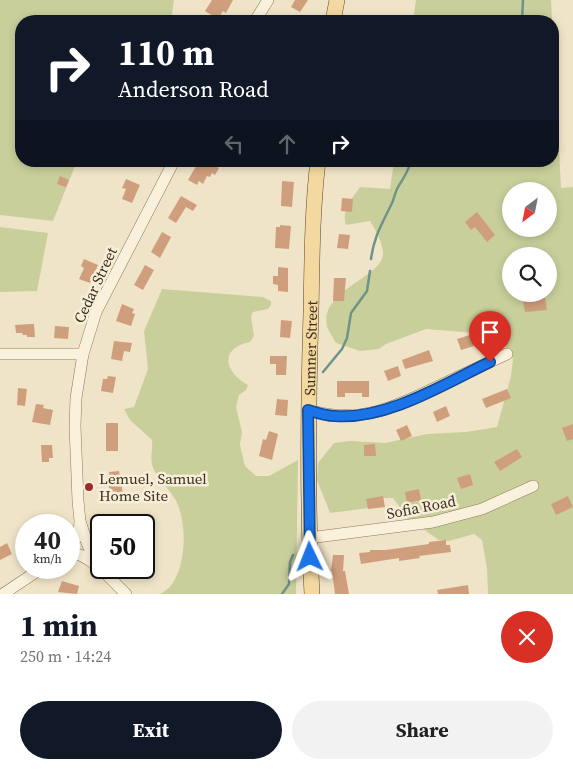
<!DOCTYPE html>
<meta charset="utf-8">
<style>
body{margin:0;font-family:"Source Serif 4",serif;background:#f2f2f2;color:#202124;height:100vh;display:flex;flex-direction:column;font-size:19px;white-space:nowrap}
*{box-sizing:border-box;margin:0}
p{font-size:16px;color:#757577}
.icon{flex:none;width:28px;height:28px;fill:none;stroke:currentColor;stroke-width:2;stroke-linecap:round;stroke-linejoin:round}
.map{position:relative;height:594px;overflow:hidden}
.side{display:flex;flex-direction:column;background:#fff;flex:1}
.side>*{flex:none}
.top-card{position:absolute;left:15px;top:15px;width:544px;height:152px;border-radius:20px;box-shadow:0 2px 8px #0003;background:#111827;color:#fff;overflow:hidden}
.needle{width:32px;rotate:212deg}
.tools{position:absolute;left:502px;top:182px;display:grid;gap:10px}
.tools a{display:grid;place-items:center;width:55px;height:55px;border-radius:50%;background:#fff;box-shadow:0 2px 8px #0003;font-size:25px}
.speed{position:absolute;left:15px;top:514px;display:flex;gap:10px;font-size:25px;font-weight:700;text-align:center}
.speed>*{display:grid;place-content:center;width:65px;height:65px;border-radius:50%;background:#fff;box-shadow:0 2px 8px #0003;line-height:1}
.speed small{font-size:12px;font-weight:400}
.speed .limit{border:2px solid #111;border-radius:8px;background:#fff;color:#111}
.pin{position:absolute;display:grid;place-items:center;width:42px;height:42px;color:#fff;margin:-51px -21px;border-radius:50% 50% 50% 0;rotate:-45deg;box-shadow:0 0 5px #0007}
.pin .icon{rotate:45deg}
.me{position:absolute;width:55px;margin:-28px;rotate:358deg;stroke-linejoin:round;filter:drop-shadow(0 0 4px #0008)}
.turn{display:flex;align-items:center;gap:18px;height:105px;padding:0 20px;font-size:22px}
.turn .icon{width:65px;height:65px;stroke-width:2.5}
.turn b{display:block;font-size:35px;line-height:42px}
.lanes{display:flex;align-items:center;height:48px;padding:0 20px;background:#0003;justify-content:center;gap:25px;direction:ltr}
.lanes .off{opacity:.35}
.round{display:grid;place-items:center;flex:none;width:52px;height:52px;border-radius:26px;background:#f2f2f2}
.head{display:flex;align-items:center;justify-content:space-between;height:85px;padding:0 20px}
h1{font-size:30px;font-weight:700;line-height:38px;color:#111827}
.action{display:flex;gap:10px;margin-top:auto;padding:10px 20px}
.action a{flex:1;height:58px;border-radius:30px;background:#111827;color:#fff;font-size:20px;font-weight:700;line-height:58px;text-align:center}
.action a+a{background:#f2f2f2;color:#202124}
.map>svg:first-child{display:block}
</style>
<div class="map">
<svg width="573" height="594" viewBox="0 0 573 594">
<rect width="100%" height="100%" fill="#f0e4c8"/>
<!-- green -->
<g fill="#c9cf9b" fill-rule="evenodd">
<polygon points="0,0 174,0 171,21 21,21 21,161 77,161 53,221 0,215"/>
<polygon points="416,0 551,0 552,21 413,21"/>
<path d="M 553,25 L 561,188 L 573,187 L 573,594 L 488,594 L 487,568 L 482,540 L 474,534 L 449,541 L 439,540 L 408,519 L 393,498 L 384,498 L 369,508 L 330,513 L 317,480 L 318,463 L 334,443 L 350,441 L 385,443 L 427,434 L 466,432 L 497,427 L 511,376 L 513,359 L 498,335 L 426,329 L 386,344 L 379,349 L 360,351 L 336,343 C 333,337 328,331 327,326 C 319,290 384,277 383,253 C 382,241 376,231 370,221 L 346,225 C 341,210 352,199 360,187 L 390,189 L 394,161 L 552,161 ZM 511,191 L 549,191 L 549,229 L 511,229 ZM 511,256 L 549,256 L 549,294 L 511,294 Z"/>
<polygon points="0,227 48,233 37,291 0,292"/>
<path d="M 162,289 L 263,297 L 271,301 L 271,305 L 268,309 L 253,312 L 251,317 L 254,336 L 250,342 C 219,348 224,372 248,385 L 246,390 L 239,395 L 236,407 L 242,432 L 240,445 L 245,466 L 256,476 L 269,476 L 298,460 L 296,594 L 160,594 C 163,592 167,590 170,587 C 186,567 187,528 178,505 C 173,492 160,482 154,470 C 149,459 153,451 152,440 L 130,420 L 124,409 L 134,407 L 148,369 L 144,331 Z"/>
</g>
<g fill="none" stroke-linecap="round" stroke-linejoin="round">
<!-- stream -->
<g stroke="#6f938a" stroke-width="2.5">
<polyline points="522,21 523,0"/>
<path d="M 371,259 C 374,236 382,224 392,203 C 394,199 395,193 397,189 C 402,180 407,174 410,164 L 415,161"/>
<polyline points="323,372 342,349 347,338 351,313 367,291 370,271"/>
<polyline points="282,594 289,584 290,562 293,555"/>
</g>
</g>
<!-- building -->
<g fill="#cf9f7d">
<polygon points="212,0 233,0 226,13 223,11 218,19 205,11"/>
<polygon points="295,0 308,0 300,12 291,7"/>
<polygon points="199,161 207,161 219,168 215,175 212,173 210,177 207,176 203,184 199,181 197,185 188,180"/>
<polygon points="60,176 69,180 66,187 57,184"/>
<polygon points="126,179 140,185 132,203 122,199 126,189 122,188"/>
<polygon points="282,181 294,182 292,207 281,206"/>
<polygon points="181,196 197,205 193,211 186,207 176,223 168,218"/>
<polygon points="342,198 353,199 352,212 341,211"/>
<polygon points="477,212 495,235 487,242 475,227 471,230 465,222"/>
<polygon points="280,225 291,226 289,249 275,248 276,227 280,227"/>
<polygon points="162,232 171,237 160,258 151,252"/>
<polygon points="339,234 350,235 348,249 337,248"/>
<polygon points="84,259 98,265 90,283 79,279 84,268 81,266"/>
<polygon points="145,265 154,270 143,290 134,285"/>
<polygon points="278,267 288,268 288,292 278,291 278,285 273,284 273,276 278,276"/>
<polygon points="334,278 346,278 344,301 333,301"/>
<polygon points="545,298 547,310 525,312 523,301"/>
<polygon points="122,304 134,309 132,313 135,314 131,326 116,321"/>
<polygon points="281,320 292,321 290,338 280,337"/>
<polygon points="32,324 34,324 35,337 27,337 27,335 23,335 22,333 16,333 15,325"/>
<polygon points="55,326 69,327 68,339 54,338"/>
<polygon points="470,335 474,346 461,350 457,339"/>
<polygon points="114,341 132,343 130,352 124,351 122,361 111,359"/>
<polygon points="429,350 433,361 405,369 402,360"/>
<polygon points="270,356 287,356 286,375 276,375 276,364 270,364"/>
<polygon points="398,366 401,376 388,381 384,371"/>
<polygon points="108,376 116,377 113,393 101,391 103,379 107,379"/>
<polygon points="337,381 369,381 369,397 362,397 362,393 345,393 345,397 337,397"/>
<polygon points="18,388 27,389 25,406 17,405"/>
<polygon points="507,389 511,398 486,408 482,399"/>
<polygon points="277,399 288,400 287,416 275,415"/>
<polygon points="36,404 44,405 43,408 53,410 50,425 32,422"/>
<polygon points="446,406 450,416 437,422 433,412"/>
<rect x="106" y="423" width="12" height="28"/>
<polygon points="573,424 573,439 567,441 562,428"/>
<polygon points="407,425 412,436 401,441 396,430"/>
<polygon points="269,431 278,434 272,460 259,456 263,439 266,440"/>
<polygon points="375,444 376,456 364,456 364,445"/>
<polygon points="41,445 52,445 53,458 49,458 49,462 42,462"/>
<polygon points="517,449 522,457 500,471 494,462"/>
<polygon points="119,471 123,494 110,495 108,479 110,478 109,472"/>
<polygon points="470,474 473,485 461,489 457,478"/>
<polygon points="419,489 421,500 407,503 405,492"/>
<polygon points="383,496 385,507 368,509 366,499"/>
<polygon points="568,496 573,507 556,515 551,504"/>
<polygon points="446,540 446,545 450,545 451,552 419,556 420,558 399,561 399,558 361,564 359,553 370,552 370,550 386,550 429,544 429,542"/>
<polygon points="7,543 12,554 0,560 0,547"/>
<polygon points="333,555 344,555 343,571 345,571 349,594 335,594 332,571 331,571"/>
<polygon points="62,581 79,586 77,594 58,592"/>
<polygon points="468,585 469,594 438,594 437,590"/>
</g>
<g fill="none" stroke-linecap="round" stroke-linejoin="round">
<!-- minor casing -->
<g stroke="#8d765c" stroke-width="12">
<g id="minor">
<polyline points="255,21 268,0"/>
<polyline points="0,354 83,354"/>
<path d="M 309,410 C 357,425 394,408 437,387 C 460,376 483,365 507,354"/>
<polyline points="309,538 433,522 482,509 533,486"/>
<polyline points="69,550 78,535 80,523"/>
<path d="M 69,552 C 92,555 110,579 126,594"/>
<polyline points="98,568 87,543 80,521 78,501 75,426 76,398 83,354 96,312 174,161"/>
<polyline points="3,594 42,568"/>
</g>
</g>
<!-- major casing -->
<g stroke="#5b4430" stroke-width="16">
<g id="major">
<polyline points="333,21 337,0"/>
<path id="s1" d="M 312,594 C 307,501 308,407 311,313 C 312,263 312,211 318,161"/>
</g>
</g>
<!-- minor -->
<use href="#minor" stroke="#faf1dc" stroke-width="11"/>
<!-- major -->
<use href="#major" stroke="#f3d9a0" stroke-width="15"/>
</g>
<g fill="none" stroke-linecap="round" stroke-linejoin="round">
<!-- route casing -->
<g stroke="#114b97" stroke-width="12">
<path id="route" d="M 310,557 L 308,410 C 317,413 326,416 335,416 C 387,420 444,384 490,362"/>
</g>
<!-- route -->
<use href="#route" stroke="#1a73e8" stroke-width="9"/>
</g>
<!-- markers -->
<circle fill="#9e2a2b" stroke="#f7eed8" stroke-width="2" cx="89" cy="487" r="5"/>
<g text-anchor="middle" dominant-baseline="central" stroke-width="5" stroke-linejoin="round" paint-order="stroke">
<!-- street labels -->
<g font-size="15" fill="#3d2e20" stroke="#f7eed8">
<text transform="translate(95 285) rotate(-65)">Cedar Street</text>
<text stroke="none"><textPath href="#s1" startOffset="246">Sumner Street</textPath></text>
<text transform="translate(421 507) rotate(-11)">Sofia Road</text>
</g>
<!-- poi labels -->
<g font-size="15" fill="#3d2e20" stroke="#f7eed8" text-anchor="start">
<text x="99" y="478">Lemuel, Samuel<tspan x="99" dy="17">Home Site</tspan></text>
</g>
</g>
</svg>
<div class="tools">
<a><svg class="needle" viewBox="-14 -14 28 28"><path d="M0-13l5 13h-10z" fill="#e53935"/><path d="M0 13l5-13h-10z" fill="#757577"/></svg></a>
<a><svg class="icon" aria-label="search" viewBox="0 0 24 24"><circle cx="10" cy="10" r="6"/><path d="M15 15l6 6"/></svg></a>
</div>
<div class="speed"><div>40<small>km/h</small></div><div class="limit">50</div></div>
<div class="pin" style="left:490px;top:362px;background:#d93025"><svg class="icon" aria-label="arrive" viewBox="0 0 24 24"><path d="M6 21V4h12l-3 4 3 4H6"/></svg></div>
<svg class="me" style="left:310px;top:557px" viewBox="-20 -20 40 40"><path d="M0-17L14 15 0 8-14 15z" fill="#1a73e8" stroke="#fff" stroke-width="4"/></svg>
<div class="top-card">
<div class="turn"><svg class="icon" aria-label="right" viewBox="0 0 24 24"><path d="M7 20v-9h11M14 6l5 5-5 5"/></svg><div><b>110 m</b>Anderson Road</div></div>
<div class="lanes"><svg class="icon off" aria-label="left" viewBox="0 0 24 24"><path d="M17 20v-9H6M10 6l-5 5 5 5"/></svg><svg class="icon off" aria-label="ahead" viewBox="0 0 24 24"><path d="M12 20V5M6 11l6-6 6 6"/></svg><svg class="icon" aria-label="right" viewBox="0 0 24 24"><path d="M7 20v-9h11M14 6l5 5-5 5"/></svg></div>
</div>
</div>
<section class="side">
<div class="head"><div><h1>1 min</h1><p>250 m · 14:24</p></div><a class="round" style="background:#d93025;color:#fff"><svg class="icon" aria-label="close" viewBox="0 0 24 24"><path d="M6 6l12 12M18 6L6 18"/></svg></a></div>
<div class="action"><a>Exit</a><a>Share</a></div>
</section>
